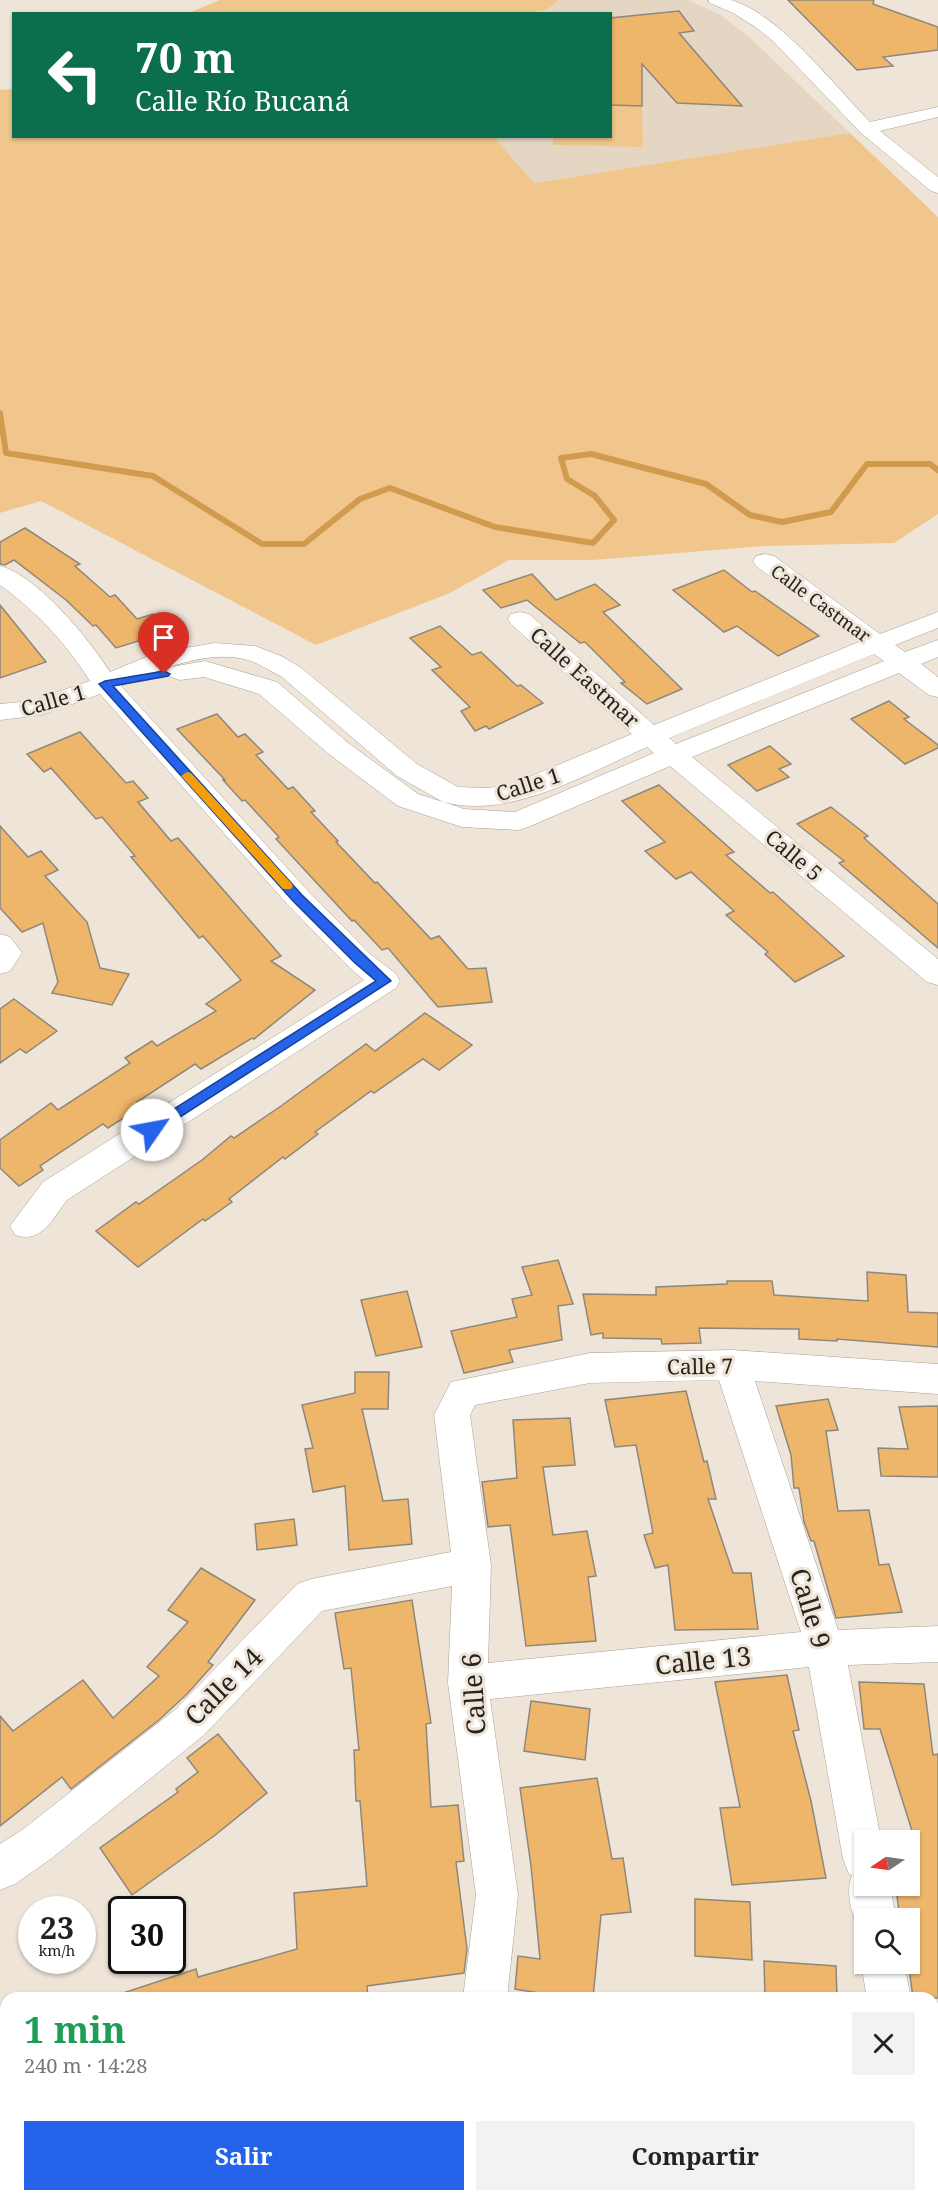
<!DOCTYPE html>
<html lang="es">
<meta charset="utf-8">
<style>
body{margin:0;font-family:"Noto Serif",serif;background:#f2f2f2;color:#222;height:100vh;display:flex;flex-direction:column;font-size:22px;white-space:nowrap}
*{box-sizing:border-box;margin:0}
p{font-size:20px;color:#767676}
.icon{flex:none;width:33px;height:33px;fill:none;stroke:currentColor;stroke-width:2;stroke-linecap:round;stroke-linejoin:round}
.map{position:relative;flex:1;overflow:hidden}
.drawer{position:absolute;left:0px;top:1992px;width:939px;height:210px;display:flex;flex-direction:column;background:#fff;border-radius:18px 18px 0 0;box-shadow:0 2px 4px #0004}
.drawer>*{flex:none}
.top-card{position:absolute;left:12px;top:12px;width:600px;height:126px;border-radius:0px;box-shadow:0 2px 4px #0004;background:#0b6e4f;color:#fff;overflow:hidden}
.needle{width:39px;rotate:257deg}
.fabs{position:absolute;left:854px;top:1830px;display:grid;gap:12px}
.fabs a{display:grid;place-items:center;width:66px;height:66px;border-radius:0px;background:#fff;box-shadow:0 2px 4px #0004;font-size:30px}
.speed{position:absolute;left:18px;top:1896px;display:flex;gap:12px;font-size:30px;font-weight:700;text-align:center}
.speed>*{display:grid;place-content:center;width:78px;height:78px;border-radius:50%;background:#fff;box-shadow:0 2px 4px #0004;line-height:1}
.speed small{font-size:15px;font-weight:400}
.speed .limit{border:3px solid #111;border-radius:9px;background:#fff;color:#111}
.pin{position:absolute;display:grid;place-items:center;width:51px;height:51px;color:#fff;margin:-62px -26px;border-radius:50% 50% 50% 0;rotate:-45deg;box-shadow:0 0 6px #0007}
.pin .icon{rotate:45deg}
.me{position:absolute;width:66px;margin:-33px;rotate:57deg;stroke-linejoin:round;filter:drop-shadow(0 0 4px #0008)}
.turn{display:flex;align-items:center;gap:21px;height:126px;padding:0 24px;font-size:27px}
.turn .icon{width:78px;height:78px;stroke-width:2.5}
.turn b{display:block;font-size:42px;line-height:51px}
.round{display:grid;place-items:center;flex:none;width:63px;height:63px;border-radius:0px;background:#f2f2f2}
.head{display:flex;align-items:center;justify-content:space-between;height:102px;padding:0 24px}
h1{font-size:36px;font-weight:700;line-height:45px;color:#1e9e55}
.cta{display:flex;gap:12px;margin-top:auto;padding:12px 24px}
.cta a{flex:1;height:69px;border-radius:0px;background:#2563eb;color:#fff;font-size:24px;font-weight:700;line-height:69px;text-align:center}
.cta a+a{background:#f2f2f2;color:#222}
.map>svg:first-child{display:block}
</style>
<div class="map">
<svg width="938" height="2202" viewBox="0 0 938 2202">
<rect width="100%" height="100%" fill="#eee4d8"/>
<!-- built -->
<polygon fill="#e5d6c4" points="559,0 688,0 721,15 748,36 850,133 533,183 494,137 610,136 610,14 524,13 548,9"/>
<!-- green -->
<g fill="#f1c68d">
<polygon points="220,0 559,0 548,9 524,14 188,13"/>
<polygon points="13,89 14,136 494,137 534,183 850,133 938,217 938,514 894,543 765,546 593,560 509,560 450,593 316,645 41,501 0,513 0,90"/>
<polygon points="611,105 642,106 643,147 553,145 553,137 610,136"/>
</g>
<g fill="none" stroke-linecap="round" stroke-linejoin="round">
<!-- stream -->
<polyline stroke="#d19b4f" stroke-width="6" points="0,413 6,453 153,476 262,544 304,544 360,499 390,488 495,527 593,543 614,520 595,496 567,479 561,458 591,454 706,484 750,515 782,522 831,512 867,464 930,464 938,470"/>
</g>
<!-- building -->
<g fill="#eeb66b" stroke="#90877b" stroke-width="1.5">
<polygon points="788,0 874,0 873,4 938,27 938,50 883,57 893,66 857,70"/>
<polygon points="679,11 694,31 679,33 742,106 677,103 642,64 642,106 611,105 610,18"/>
<polygon points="25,528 80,564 75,566 110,597 115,595 137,619 153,614 167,632 116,648 96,625 93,626 66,600 14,560 5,565 0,564 0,542"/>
<polygon points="724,570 752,592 755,591 819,636 778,656 737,626 724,632 673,590"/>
<polygon points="532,574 556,600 595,584 620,605 603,612 682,689 647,704 621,683 625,682 585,642 580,643 527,600 501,608 483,590"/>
<polygon points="0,605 46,662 0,678"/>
<polygon points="440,626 472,655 481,652 517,686 521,685 543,703 489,729 486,726 475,731 461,711 470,707 432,670 441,667 410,638"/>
<polygon points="889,701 909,717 904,719 938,745 938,748 905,764 851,719"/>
<polygon points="217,714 238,737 245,734 263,752 256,755 288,789 293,787 315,811 311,812 338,841 336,842 375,883 377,882 431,939 439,936 468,969 486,968 492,1002 438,1007 388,948 382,950 354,920 352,921 276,839 279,837 245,800 242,801 223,780 225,780 177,729"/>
<polygon points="80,732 126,783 133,781 148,798 138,802 171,841 178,838 281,956 271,961 315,990 254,1039 252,1038 201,1069 195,1064 137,1102 142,1106 108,1128 103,1124 40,1166 43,1170 19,1186 0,1168 0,1140 51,1103 58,1110 130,1063 125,1058 152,1041 157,1046 216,1011 206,1004 241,980 203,936 199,938 131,857 135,856 102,817 96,819 51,768 44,772 27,754"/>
<polygon points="770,746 791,764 779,769 789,777 757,791 728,765"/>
<polygon points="659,785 734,852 726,855 770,893 773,892 844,956 795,982 765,954 768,952 726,915 734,911 691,872 676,879 645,851 665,842 622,801"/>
<polygon points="831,807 868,836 864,838 938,904 938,948 839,863 844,861 797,824"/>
<polygon points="0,826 28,857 41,851 58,870 45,876 87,922 100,968 129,974 112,1005 52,993 58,982 43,923 22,932 0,908"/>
<polygon points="14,999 57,1031 26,1053 20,1049 0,1063 0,1009"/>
<polygon points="425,1013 472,1045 439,1070 423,1059 374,1093 371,1091 315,1132 318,1134 285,1159 283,1157 229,1199 232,1202 205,1221 203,1219 138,1267 96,1231 136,1202 139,1204 202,1160 231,1136 234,1138 281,1106 366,1044 375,1051"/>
<polygon points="558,1260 573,1304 558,1306 562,1340 509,1350 513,1362 464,1373 451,1331 517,1317 512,1299 532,1295 522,1267"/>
<polygon points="867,1272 906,1275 908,1312 938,1313 938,1347 837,1339 837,1341 799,1339 799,1329 699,1328 701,1343 662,1344 661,1339 603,1338 603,1333 591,1335 583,1294 656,1295 656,1287 727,1284 727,1281 772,1281 774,1295 868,1301"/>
<polygon points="407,1291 422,1347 376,1356 361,1300"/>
<polygon points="355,1372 389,1372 388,1409 362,1409 383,1501 408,1499 412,1544 349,1550 345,1486 313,1492 305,1449 313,1448 302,1405 355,1393"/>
<polygon points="686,1391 704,1462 707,1461 716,1499 708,1499 733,1573 751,1573 758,1629 675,1630 668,1565 655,1568 644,1535 653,1533 636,1445 615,1447 605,1400"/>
<polygon points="828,1399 838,1430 826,1431 838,1511 869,1510 879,1565 889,1564 902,1612 836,1618 814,1541 811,1541 804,1522 799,1488 794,1488 791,1455 776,1406"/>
<polygon points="938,1406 938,1477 881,1476 878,1448 908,1449 899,1407"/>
<polygon points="570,1418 575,1465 543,1467 553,1535 587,1531 596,1576 588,1577 596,1641 526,1646 510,1525 488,1527 482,1482 517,1478 513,1420"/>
<polygon points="294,1519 297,1545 257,1550 255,1524"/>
<polygon points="201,1568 255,1600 208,1662 213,1665 187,1694 159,1720 71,1789 62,1777 0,1826 0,1716 13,1731 83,1680 113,1718 159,1676 147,1667 188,1622 168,1610"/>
<polygon points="412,1600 431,1723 426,1724 431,1807 458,1805 464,1861 456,1862 467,1949 464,1973 367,1986 368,1998 120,1998 120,1994 196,1969 198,1977 297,1949 294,1893 367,1886 360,1801 356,1801 354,1750 359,1750 351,1668 344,1669 335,1613"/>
<polygon points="787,1675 799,1730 793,1731 811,1801 826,1878 732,1885 720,1808 740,1807 715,1682"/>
<polygon points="859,1682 924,1684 933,1755 938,1754 938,1998 913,1998 909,1968 909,1918 900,1918 896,1889 899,1889 898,1886 909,1886 909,1834 913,1834 880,1729 864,1729"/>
<polygon points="531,1701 590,1709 585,1760 524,1751"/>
<polygon points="218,1734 267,1793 214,1836 132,1895 100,1848 178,1792 176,1789 198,1772 187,1758"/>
<polygon points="597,1778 612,1859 623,1858 631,1912 601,1915 593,1998 569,1998 515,1989 518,1956 540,1959 531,1866 520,1788"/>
<polygon points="695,1899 750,1902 752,1960 695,1956"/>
<polygon points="764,1961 836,1966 837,1998 765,1998"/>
</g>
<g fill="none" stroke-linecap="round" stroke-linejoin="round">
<!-- minor casing -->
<g stroke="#a9a094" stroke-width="1">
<g id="minor">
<path d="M 708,0 C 715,0 724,0 731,0 C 777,12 837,88 870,122 L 938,107 L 938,117 L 880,131 L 938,177 L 938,193 L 931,191 L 860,132 L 773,41 L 754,26 L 733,13 L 710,3 Z"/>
<path d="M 765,554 L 774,556 L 880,634 L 938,612 L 938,628 L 895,645 L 905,652 L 938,640 L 938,657 L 921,664 L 938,677 L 938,697 L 929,695 L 899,673 L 692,757 L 938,959 L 938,985 L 927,982 L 670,766 L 528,827 L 518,830 L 462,827 L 398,806 L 329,754 L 259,694 L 204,677 L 180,680 L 171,677 L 167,672 L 171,667 L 205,661 L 277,682 L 347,742 L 418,794 L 443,802 L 397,776 L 282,677 C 270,671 257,662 244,659 C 205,650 156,671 121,686 L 308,891 L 369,953 L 396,974 L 400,981 L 396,988 L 67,1200 C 52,1219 42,1244 15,1235 L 10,1226 L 43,1182 L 364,980 L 349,967 L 288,905 L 100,694 L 42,715 L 0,720 L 0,704 L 30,701 L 90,681 C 66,643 36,611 0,585 L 0,566 C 37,575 90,640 110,672 L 156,653 L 215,643 L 255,646 L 281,656 L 300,667 L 417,764 L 458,787 L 488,788 L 512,784 L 632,734 L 511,624 L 508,619 L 511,614 L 520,612 L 529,614 L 654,725 L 859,642 L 756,566 L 753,561 L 756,556 ZM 874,654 L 884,661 L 676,744 L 669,738 ZM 647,747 L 654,753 L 515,812 L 464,809 L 444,802 C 510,820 588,773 647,747 Z"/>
<polygon points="0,934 10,937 22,953 10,971 0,974"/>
<path d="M 732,1350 L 938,1364 L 938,1394 L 755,1381 L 838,1630 L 938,1626 L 938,1662 L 848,1665 L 881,1840 L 864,1840 L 864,1886 L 890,1886 L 896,1918 L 864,1918 L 864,1935 L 860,1933 C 852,1915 845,1893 852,1875 L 849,1874 L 843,1859 L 809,1667 L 490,1699 L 518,1895 L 507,1998 L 463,1998 L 476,1895 L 448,1683 L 452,1586 L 322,1611 L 204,1735 L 52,1858 L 15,1884 L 0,1890 L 0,1844 L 22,1830 L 176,1709 L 297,1584 L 311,1579 L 451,1552 L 434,1415 L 451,1382 L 590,1353 ZM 719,1380 L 801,1632 L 488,1663 L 491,1565 L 470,1415 L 475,1405 L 590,1383 Z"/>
<polygon points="864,1958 864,1964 904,1964 911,1998 867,1998 861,1964"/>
<polygon points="6,2142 6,2188 0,2190 0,2144"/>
<polygon points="933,2176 938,2178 938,2202 904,2202 903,2196 933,2196"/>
<rect x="458" y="2196" width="46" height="6"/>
</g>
</g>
<!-- minor -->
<use href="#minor" fill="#fff" fill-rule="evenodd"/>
</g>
<!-- route -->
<polygon fill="#2563eb" stroke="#184099" stroke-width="1.5" points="164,671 170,674 168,676 113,686 302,895 391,981 152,1135 145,1130 147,1126 376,981 355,963 293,901 99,684 105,681"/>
<!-- slow -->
<polygon fill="#f59e0b" points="187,772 191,773 291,883 293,886 291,889 283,889 183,778 181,776"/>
<g text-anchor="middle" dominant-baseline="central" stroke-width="6" stroke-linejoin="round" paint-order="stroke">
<!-- far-street labels -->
<g font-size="18" fill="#27241f" stroke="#eee4d8">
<text transform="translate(821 603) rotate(36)">Calle Castmar</text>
</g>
<!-- street labels -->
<g font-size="21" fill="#27241f" stroke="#eee4d8">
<text transform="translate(585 677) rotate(42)">Calle Eastmar</text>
<text transform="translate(53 700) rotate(-16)">Calle 1</text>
<text transform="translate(528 784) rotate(-18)">Calle 1</text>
<text transform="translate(794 855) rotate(40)">Calle 5</text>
<text transform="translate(700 1366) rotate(-1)">Calle 7</text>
</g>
<!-- near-street labels -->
<g font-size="26" fill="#27241f" stroke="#eee4d8">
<text transform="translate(811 1608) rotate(73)">Calle 9</text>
<text transform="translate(703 1660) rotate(-6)">Calle 13</text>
<text transform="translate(223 1686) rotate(-45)">Calle 14</text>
<text transform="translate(473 1694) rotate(-94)">Calle 6</text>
</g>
</g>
</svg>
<div class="fabs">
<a><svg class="needle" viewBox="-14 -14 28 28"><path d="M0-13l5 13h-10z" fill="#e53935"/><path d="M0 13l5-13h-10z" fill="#767676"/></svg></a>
<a><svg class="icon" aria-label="search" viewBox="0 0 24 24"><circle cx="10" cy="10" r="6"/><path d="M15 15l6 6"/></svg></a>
</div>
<div class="speed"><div>23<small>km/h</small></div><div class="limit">30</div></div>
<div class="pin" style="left:164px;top:674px;background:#d93025"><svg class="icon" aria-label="arrive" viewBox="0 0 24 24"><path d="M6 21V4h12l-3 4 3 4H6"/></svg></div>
<svg class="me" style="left:152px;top:1130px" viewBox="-20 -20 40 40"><circle r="19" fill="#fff"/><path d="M0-13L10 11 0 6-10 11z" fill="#2563eb"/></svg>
<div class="top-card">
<div class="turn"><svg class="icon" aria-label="left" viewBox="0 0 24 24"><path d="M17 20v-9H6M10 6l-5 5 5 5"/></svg><div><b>70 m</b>Calle Río Bucaná</div></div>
</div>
<section class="drawer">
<div class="head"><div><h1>1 min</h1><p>240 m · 14:28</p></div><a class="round"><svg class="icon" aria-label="close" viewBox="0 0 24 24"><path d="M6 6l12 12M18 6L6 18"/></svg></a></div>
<div class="cta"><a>Salir</a><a>Compartir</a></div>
</section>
</div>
